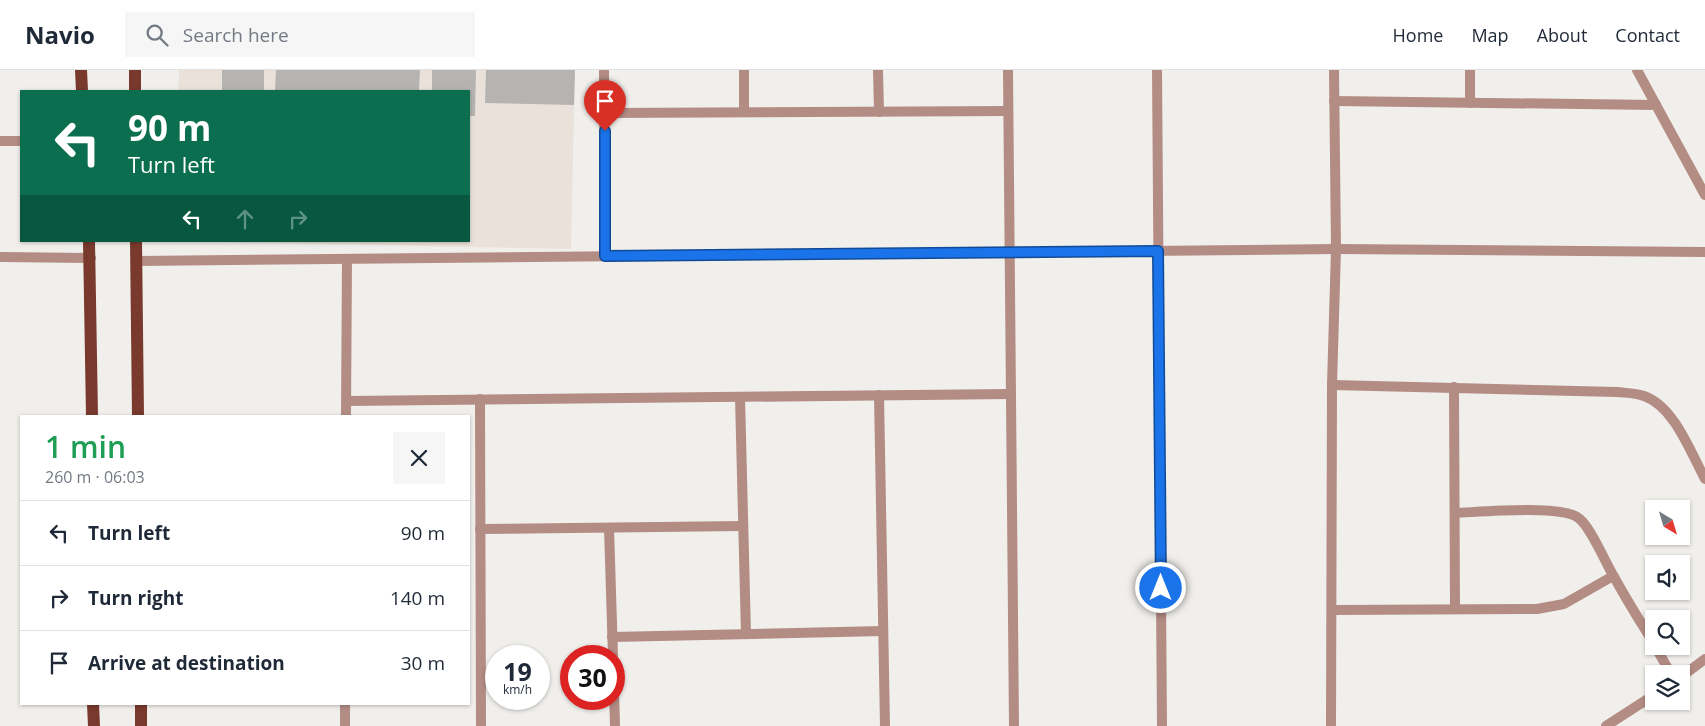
<!DOCTYPE html>
<meta charset="utf-8">
<style>
body{margin:0;font-family:"Open Sans",sans-serif;background:#f6f6f7;color:#1f2937;height:100vh;display:flex;flex-direction:column;font-size:19px;white-space:nowrap}
*{box-sizing:border-box;margin:0}
p{font-size:16px;color:#747a83}
.icon{flex:none;width:28px;height:28px;fill:none;stroke:currentColor;stroke-width:2;stroke-linecap:round;stroke-linejoin:round}
.map{position:relative;flex:1;overflow:hidden}
.sheet{position:absolute;left:20px;top:345px;width:450px;height:290px;display:flex;flex-direction:column;background:#fff;border-radius:0px;box-shadow:0 1px 4px #0004}
.sheet>*{flex:none}
.top-card{position:absolute;left:20px;top:20px;width:450px;height:152px;border-radius:0px;box-shadow:0 1px 4px #0004;background:#0b6e4f;color:#fff;overflow:hidden}
.needle{width:32px;rotate:142deg}
.buttons{position:absolute;left:1645px;top:430px;display:grid;gap:10px}
.buttons a{display:grid;place-items:center;width:45px;height:45px;border-radius:0px;background:#fff;box-shadow:0 1px 4px #0004;font-size:25px}
.speed{position:absolute;left:485px;top:575px;display:flex;gap:10px;font-size:25px;font-weight:700;text-align:center}
.speed>*{display:grid;place-content:center;width:65px;height:65px;border-radius:50%;background:#fff;box-shadow:0 1px 4px #0004;line-height:1}
.speed small{font-size:12px;font-weight:400}
.speed .limit{border:8px solid #d22;background:#fff;color:#111}
.pin{position:absolute;display:grid;place-items:center;width:42px;height:42px;color:#fff;margin:-51px -21px;border-radius:50% 50% 50% 0;rotate:-45deg;box-shadow:0 0 5px #0007}
.pin .icon{rotate:45deg}
.me{position:absolute;width:55px;margin:-28px;rotate:0deg;stroke-linejoin:round;filter:drop-shadow(0 0 4px #0008)}
.turn{display:flex;align-items:center;gap:18px;height:105px;padding:0 25px;font-size:22px}
.turn .icon{width:65px;height:65px;stroke-width:2.5}
.turn b{display:block;font-size:35px;line-height:42px}
.lanes{display:flex;align-items:center;height:48px;padding:0 25px;background:#0003;justify-content:center;gap:25px;direction:ltr}
.lanes .off{opacity:.35}
.round{display:grid;place-items:center;flex:none;width:52px;height:52px;border-radius:0px;background:#f6f6f7}
.headline{display:flex;align-items:center;justify-content:space-between;height:85px;padding:0 25px}
h1{font-size:30px;font-weight:600;line-height:38px;color:#1e9e55}
ul{padding:0;list-style:none}
li{display:flex;align-items:center;gap:15px;height:65px;padding:0 25px;border-top:1px solid #e0e1e3}
li div{flex:1}
li b{display:block;font-size:19px}
li em{font-style:normal}
header{display:flex;align-items:center;gap:30px;box-sizing:border-box;height:70px;padding:0 25px;background:#fff;border-bottom:1px solid #e0e1e3}
header strong{font-size:24px}
nav{display:flex;gap:28px;margin-inline-start:auto;font-size:18px}
.search{width:350px;height:45px;background:#f6f6f7;display:flex;align-items:center;gap:12px;box-sizing:border-box;padding:0 18px;border-radius:0px;color:#747a83;font-size:19px}
.map>svg:first-child{display:block}
</style>
<header>
<strong>Navio</strong>
<div class="search"><svg class="icon" aria-label="search" viewBox="0 0 24 24"><circle cx="10" cy="10" r="6"/><path d="M15 15l6 6"/></svg>Search here</div>
<nav><a>Home</a><a>Map</a><a>About</a><a>Contact</a></nav>
</header>
<div class="map">
<svg width="1705" height="656" viewBox="0 0 1705 656">
<rect width="100%" height="100%" fill="#f1efec"/>
<!-- built -->
<polygon fill="#eae2da" points="179,0 575,0 571,179 174,171 469,171 469,21 178,21"/>
<!-- building -->
<g fill="#b5b4b1">
<rect x="222" y="0" width="42" height="21"/>
<polygon points="276,0 420,0 419,21 275,21"/>
<polygon points="432,0 476,0 475,46 469,46 469,21 432,21"/>
<polygon points="486,0 575,0 574,35 485,33"/>
</g>
<g fill="none" stroke-linecap="round" stroke-linejoin="round">
<!-- minor -->
<g stroke="#b38c84" stroke-width="10">
<polyline points="604,0 605,186"/>
<polyline points="744,0 744,42"/>
<polyline points="878,0 879,42"/>
<polyline points="1008,0 1014,656"/>
<polyline points="1157,0 1162,656"/>
<polyline points="1470,0 1470,33"/>
<polyline points="1637,0 1705,125"/>
<polyline points="1334,31 1656,35"/>
<polyline points="605,43 1008,41"/>
<polyline points="0,71 21,71"/>
<polyline points="0,187 91,188"/>
<polyline points="136,191 1336,179 1705,182"/>
<path d="M 1332,315 L 1617,322 C 1626,323 1636,323 1644,326 C 1674,336 1691,383 1705,409"/>
<polyline points="1454,317 1455,539"/>
<polyline points="879,325 885,656"/>
<polyline points="740,327 746,564"/>
<polyline points="480,329 481,656"/>
<polyline points="347,331 1011,324"/>
<polyline points="346,346 347,189"/>
<path d="M 1455,443 C 1481,442 1557,435 1577,447 C 1589,453 1605,492 1613,505 C 1626,529 1640,551 1654,574"/>
<polyline points="609,458 613,586"/>
<polyline points="480,459 743,456"/>
<polyline points="1332,540 1537,539 1564,534 1613,506"/>
<polyline points="612,567 883,561"/>
<polyline points="1655,576 1671,604"/>
<polyline points="1681,607 1705,589"/>
<polyline points="614,620 615,656"/>
<polyline points="345,656 345,634"/>
<polyline points="1331,656 1332,315 1336,179 1334,0"/>
<polyline points="1606,656 1654,625"/>
</g>
<!-- primary -->
<g stroke="#79392d" stroke-width="12">
<polyline points="81,0 82,21"/>
<polyline points="135,0 135,21"/>
<polyline points="89,171 92,346"/>
<polyline points="136,171 138,346"/>
<polyline points="93,634 94,656"/>
<polyline points="141,634 141,656"/>
</g>
</g>
<g fill="none" stroke-linecap="round" stroke-linejoin="round">
<!-- route casing -->
<g stroke="#114b97" stroke-width="12">
<polyline id="route" points="605,61 605,186 1158,181 1161,518"/>
</g>
<!-- route -->
<use href="#route" stroke="#1a73e8" stroke-width="9"/>
</g>
</svg>
<div class="buttons">
<a><svg class="needle" viewBox="-14 -14 28 28"><path d="M0-13l5 13h-10z" fill="#e53935"/><path d="M0 13l5-13h-10z" fill="#747a83"/></svg></a>
<a><svg class="icon" aria-label="sound" viewBox="0 0 24 24"><path d="M4 9h4l5-4v14l-5-4H4zM17 9q2 3 0 6"/></svg></a>
<a><svg class="icon" aria-label="search" viewBox="0 0 24 24"><circle cx="10" cy="10" r="6"/><path d="M15 15l6 6"/></svg></a>
<a><svg class="icon" aria-label="layers" viewBox="0 0 24 24"><path d="M12 4l9 5-9 5-9-5zM3 14l9 5 9-5"/></svg></a>
</div>
<div class="speed"><div>19<small>km/h</small></div><div class="limit">30</div></div>
<div class="pin" style="left:605px;top:61px;background:#d93025"><svg class="icon" aria-label="arrive" viewBox="0 0 24 24"><path d="M6 21V4h12l-3 4 3 4H6"/></svg></div>
<svg class="me" style="left:1161px;top:518px" viewBox="-20 -20 40 40"><circle r="17" fill="#1a73e8" stroke="#fff" stroke-width="3"/><path d="M0-11L8 9 0 5-8 9z" fill="#fff"/></svg>
<div class="top-card">
<div class="turn"><svg class="icon" aria-label="left" viewBox="0 0 24 24"><path d="M17 20v-9H6M10 6l-5 5 5 5"/></svg><div><b>90 m</b>Turn left</div></div>
<div class="lanes"><svg class="icon" aria-label="left" viewBox="0 0 24 24"><path d="M17 20v-9H6M10 6l-5 5 5 5"/></svg><svg class="icon off" aria-label="ahead" viewBox="0 0 24 24"><path d="M12 20V5M6 11l6-6 6 6"/></svg><svg class="icon off" aria-label="right" viewBox="0 0 24 24"><path d="M7 20v-9h11M14 6l5 5-5 5"/></svg></div>
</div>
<section class="sheet">
<div class="headline"><div><h1>1 min</h1><p>260 m · 06:03</p></div><a class="round"><svg class="icon" aria-label="close" viewBox="0 0 24 24"><path d="M6 6l12 12M18 6L6 18"/></svg></a></div>
<ul>
<li><svg class="icon" aria-label="left" viewBox="0 0 24 24"><path d="M17 20v-9H6M10 6l-5 5 5 5"/></svg><div><b>Turn left</b></div><em>90 m</em></li>
<li><svg class="icon" aria-label="right" viewBox="0 0 24 24"><path d="M7 20v-9h11M14 6l5 5-5 5"/></svg><div><b>Turn right</b></div><em>140 m</em></li>
<li><svg class="icon" aria-label="arrive" viewBox="0 0 24 24"><path d="M6 21V4h12l-3 4 3 4H6"/></svg><div><b>Arrive at destination</b></div><em>30 m</em></li>
</ul>
</section>
</div>
